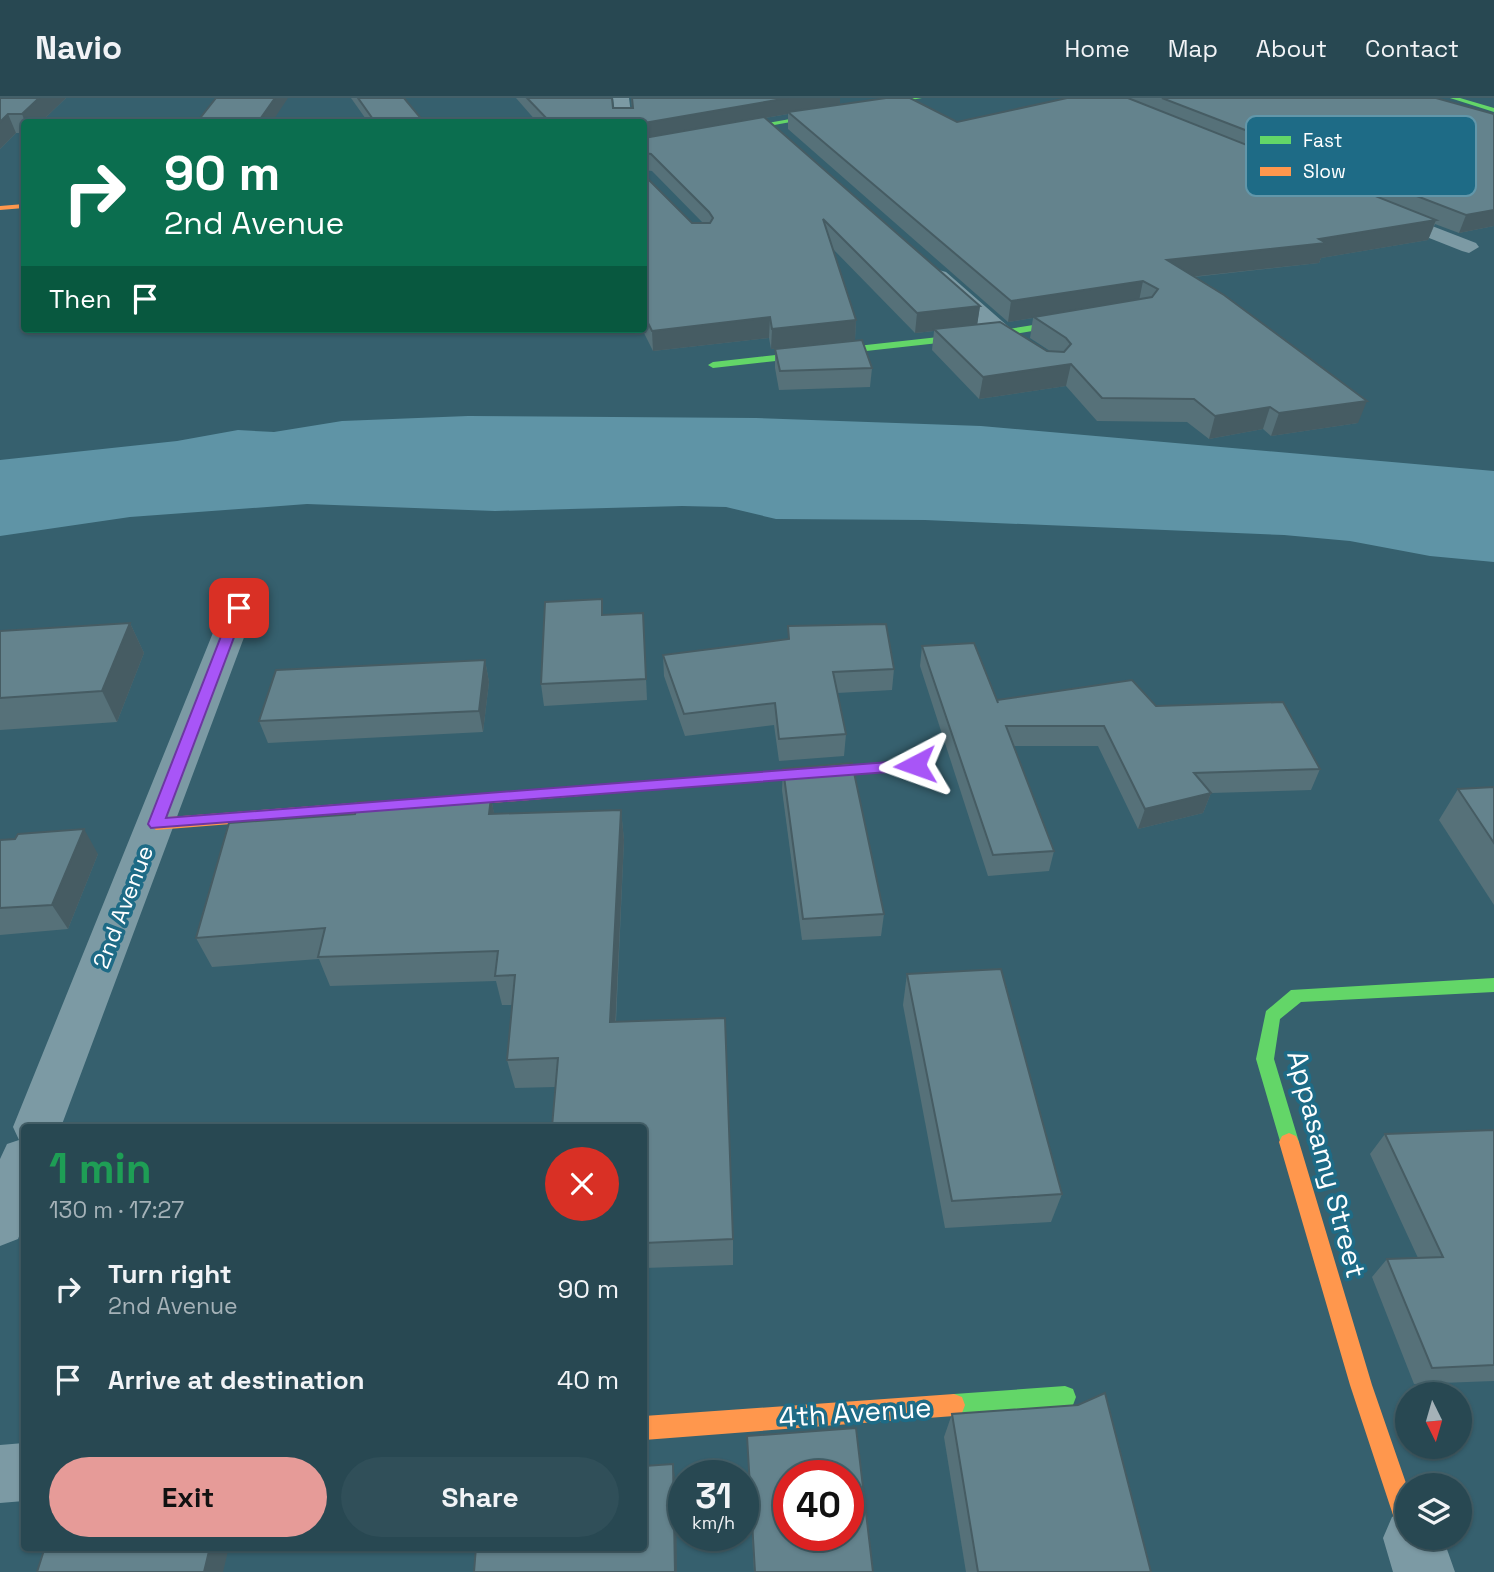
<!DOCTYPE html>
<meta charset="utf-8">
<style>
body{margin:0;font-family:"Space Grotesk",sans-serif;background:#304f59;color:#f1f3f6;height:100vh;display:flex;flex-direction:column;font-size:26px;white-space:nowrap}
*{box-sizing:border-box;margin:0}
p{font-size:23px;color:#a5b2b8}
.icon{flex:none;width:38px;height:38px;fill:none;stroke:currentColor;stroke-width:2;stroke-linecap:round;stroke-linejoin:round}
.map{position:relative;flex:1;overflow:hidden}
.details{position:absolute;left:21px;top:1026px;width:626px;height:427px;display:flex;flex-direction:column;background:#284852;border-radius:7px;box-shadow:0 2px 5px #0004,0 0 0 2px #446069}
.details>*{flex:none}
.banner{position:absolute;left:21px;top:21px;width:626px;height:214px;border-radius:7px;box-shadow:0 2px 5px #0004,0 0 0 2px #446069;background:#0b6e4f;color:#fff;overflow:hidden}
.needle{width:46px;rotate:175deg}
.tools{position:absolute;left:1395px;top:1284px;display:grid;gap:14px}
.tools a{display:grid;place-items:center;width:77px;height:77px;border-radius:50%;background:#284852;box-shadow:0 2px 5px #0004,0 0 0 2px #446069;font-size:35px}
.speed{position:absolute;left:668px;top:1362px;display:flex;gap:14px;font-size:35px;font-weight:700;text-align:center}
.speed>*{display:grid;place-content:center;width:91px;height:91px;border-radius:50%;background:#284852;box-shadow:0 2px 5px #0004,0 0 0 2px #446069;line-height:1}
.speed small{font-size:18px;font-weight:400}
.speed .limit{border:10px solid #d22;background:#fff;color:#111}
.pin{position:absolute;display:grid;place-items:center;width:60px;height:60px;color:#fff;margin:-30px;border-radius:14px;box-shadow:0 4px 10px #0006}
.me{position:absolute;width:77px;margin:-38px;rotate:266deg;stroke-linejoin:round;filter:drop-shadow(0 0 5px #0008)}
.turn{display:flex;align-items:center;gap:24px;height:147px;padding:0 28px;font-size:32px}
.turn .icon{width:91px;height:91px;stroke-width:2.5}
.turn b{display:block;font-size:49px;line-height:60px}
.then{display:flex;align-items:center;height:66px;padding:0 28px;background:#0003;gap:14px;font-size:26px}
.round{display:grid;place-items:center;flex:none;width:74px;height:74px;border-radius:37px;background:#304f59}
.headline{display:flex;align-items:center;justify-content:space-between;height:119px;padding:0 28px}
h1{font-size:42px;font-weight:800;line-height:52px;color:#1e9e55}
.button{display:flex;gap:14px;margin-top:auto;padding:14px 28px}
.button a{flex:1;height:80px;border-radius:42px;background:#e69b98;color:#111;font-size:28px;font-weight:800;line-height:80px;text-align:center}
.button a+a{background:#304f59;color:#f1f3f6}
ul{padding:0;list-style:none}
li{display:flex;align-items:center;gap:21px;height:91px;padding:0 28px}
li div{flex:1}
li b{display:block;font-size:26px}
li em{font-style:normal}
header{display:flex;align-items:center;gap:42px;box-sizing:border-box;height:98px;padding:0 35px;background:#284852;border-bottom:2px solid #446069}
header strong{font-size:33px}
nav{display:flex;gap:38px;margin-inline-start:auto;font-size:24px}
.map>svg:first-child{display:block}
</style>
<header>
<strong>Navio</strong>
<nav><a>Home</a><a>Map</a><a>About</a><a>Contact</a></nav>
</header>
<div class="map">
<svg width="1494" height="1474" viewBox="0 0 1494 1474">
<rect width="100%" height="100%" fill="#36606e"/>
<!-- water -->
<polygon fill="#5f94a6" points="468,318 756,320 981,328 1494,373 1494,464 1430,458 1350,443 1284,437 925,422 776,421 726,409 682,408 495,413 307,406 130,419 0,438 0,362 177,343 238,332 274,334 342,323"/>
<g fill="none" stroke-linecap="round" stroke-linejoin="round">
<!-- street -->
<g fill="#7c9aa4" fill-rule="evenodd">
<polygon points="613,0 629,0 632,24 616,24"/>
<polygon points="1383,109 1476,145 1479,149 1469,155 1462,153 1376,119 1373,115 1376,111"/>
<path d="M 939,172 L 946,174 L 1010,230 L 1041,250 L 1045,255 L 1041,260 C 1011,267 954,203 932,182 L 928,178 L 932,174 Z"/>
<polygon points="239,501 250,503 255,510 61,1029 24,1029 24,1126 18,1141 0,1148 0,1061 7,1046 19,1042 13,1029 223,510 228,503"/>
<polygon points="24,1345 24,1403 0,1405 0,1347"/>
<polygon points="1407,1412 1407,1440 1443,1440 1455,1474 1393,1474 1383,1440 1392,1419"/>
</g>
<!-- fast -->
<g fill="#63d668" fill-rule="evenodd">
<polygon points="908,0 922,0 644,51 644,47"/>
<polygon points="1450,0 1460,0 1494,10 1494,14"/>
<polygon points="1083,219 1086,220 1086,224 1002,238 713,270 708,267 713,264 1002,232"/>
<polygon points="915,662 920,663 922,667 920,671 579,698 571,693 579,688"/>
<polygon points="1494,880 1494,894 1301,904 1280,921 1274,961 1299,1044 1296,1050 1289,1053 1282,1050 1256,961 1266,913 1291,892"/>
<polygon points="1065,1288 1073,1291 1076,1299 1073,1307 1065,1310 954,1318 946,1315 943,1307 946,1299 954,1296"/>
</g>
<!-- slow -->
<g fill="#ff974d" fill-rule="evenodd">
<polygon points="24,106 24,110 0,112 0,108"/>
<polygon points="579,688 587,693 579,698 156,732 148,726 156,720"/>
<polygon points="1289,1035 1296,1038 1299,1044 1372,1287 1407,1388 1407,1435 1398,1432 1395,1423 1350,1287 1279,1044 1282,1038"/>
<polygon points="954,1296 962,1299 965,1307 962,1315 954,1318 644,1342 644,1318"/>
</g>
</g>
<!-- wall -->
<g fill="#567179" fill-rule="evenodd">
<polygon points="0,0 66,0 41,24 24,24 24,35 16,35 0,51"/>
<polygon points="351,0 404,0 424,24 368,24"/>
<path d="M 516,0 L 612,0 L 613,10 L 632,10 L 631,0 L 840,0 L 840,6 L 957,24 L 1067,0 L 1436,0 L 1494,128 L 1459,135 L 1435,126 L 1428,142 L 1321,160 L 1319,165 L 1194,179 L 1358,325 L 1271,338 L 1263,331 L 1209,341 L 1187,324 L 1097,323 L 1066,288 L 979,301 L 932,252 L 934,233 L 915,235 L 832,150 L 856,222 L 855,242 L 771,251 L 769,240 L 653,253 L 642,231 L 644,231 L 644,77 L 692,125 L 703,125 L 652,73 L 644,72 L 644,24 L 537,24 ZM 788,16 L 788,31 L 1008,224 L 1033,220 L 1030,240 L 1050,253 L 1047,253 L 977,226 L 980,208 L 765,20 Z"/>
<polygon points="775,251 872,270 870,289 779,292 775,270"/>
<polygon points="604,517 644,536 647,602 544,608 541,586"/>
<polygon points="130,525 144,555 117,624 0,632 0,533"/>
<polygon points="788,528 894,571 892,592 837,595 846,636 844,658 779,663 774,627 685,638 664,578 663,557 788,541"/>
<polygon points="922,548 997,604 1156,608 1320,671 1311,692 1211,695 1203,715 1138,731 1098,648 1014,648 1054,753 1049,773 988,778 920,568"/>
<polygon points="485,562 489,584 483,634 268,645 259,623"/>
<polygon points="783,671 884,816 881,838 802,842 782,692"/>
<polygon points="1494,689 1494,807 1439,722 1458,691"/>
<polygon points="491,700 494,716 621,712 624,742 616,924 733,1141 733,1167 644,1170 644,1029 555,989 515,990 507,962 513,907 502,907 496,883 330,888 319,861 212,869 196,840 355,716"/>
<polygon points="0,742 98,756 68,831 0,837"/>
<polygon points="907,876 1062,1096 1051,1124 945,1130 903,907"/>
<polygon points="1494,1032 1494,1283 1414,1286 1372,1179 1387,1161 1418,1160 1370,1056 1385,1036"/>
<polygon points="952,1316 1151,1474 966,1474 944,1339"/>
<polygon points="747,1338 873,1474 754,1474"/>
</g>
<!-- shaded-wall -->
<g fill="#465c63">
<polygon points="39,0 66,0 41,24 25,24 22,16"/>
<polygon points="275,0 288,0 272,24 258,24"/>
<polygon points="788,0 840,0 840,7 788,14 788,16 644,41 644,25"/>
<polygon points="8,16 16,35 0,51 0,24"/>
<polygon points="1494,112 1494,128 1459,135 1466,117"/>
<polygon points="1436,122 1428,142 1321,160 1319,165 1162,182 1167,162 1319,141"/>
<polygon points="1143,183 1139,203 1034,219 1033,220 1008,224 1011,203"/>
<polygon points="980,208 977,228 934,231 934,233 915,235 917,215"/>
<polygon points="770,219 769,240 653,253 652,233"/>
<polygon points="856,222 855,242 771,251 772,231"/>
<polygon points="1071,266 1066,288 979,301 983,279"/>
<polygon points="1367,303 1358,325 1271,338 1279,315"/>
<polygon points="1270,309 1263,331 1209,341 1215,318"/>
<polygon points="130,525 144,555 117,624 102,593"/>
<polygon points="485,562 489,584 483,634 479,613"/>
<polygon points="1211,695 1203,715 1138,731 1145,711"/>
<polygon points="491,700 497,730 489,716"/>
<polygon points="621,712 624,742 614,953 610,924"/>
<polygon points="84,731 98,756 68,831 52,807"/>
<polygon points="673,1366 676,1387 677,1474 675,1474"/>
<polygon points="210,1449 229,1449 223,1474 204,1474"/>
</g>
<!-- building -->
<g fill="#64838d" stroke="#465c63" stroke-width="2" fill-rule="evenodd">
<polygon points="0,0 39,0 22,16 8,16 0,24"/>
<polygon points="216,0 275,0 258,24 197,24"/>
<polygon points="358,0 404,0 424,24 375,24"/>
<polygon points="527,0 612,0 613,10 633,10 632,0 788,0 644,25 550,24"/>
<polygon points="886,0 910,0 957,24 1067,0 1128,0 1436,122 1319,141 1326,145 1167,162 1224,197 1367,303 1279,315 1270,309 1215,318 1194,301 1102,300 1071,266 983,279 934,231 1000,224 1047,253 1064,254 1071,246 1066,240 1034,219 1152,199 1158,191 1143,183 1011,203 788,14"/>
<polygon points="1162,0 1436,0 1494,16 1494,112 1466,117"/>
<polygon points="764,19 980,208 917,215 823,121 856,222 772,231 770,219 652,233 644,217 644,77 692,125 710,125 713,120 709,114 651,56 644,55 644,40"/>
<polygon points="862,242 872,270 780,273 775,251"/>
<polygon points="602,501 602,517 643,515 646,581 541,586 545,504"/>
<polygon points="130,525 102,593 0,600 0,533"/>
<polygon points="886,526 894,571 833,574 846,636 779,641 775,605 684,616 663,557 789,541 788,528"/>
<polygon points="974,545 998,605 997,602 1132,582 1156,608 1283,604 1320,671 1194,675 1211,695 1145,711 1104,628 1006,628 1054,753 993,757 922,548"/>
<polygon points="485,562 479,613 259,623 276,572"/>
<polygon points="852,665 884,816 803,821 783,671"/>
<polygon points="1494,689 1494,745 1458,691"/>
<polygon points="491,700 489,716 621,712 610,924 725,920 733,1141 644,1145 644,1029 552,1029 558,960 507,962 515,877 495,878 498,853 318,859 325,830 196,840 229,725 355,716 358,704"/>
<polygon points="84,731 52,807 0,810 0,742 15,741 18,736"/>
<polygon points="1001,871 1062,1096 952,1103 907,876"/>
<polygon points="1494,1032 1494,1267 1432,1270 1387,1161 1443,1159 1385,1036"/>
<polygon points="1105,1295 1151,1474 978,1474 952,1316 1078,1307"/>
<path d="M 856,1330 L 873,1474 L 755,1474 L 747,1338 ZM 789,1377 L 849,1377 L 849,1437 L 789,1437 Z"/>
<polygon points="673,1366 675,1474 474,1474 476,1449 644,1449 644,1368"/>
<polygon points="45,1449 210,1449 204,1474 37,1474"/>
</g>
<!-- route -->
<polygon fill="#a855f7" stroke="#6d37a1" stroke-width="2" points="239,507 245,510 166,720 915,662 923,667 915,672 151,730 148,726 232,510"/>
<g text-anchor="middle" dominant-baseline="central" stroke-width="7" stroke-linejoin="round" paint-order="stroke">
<!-- street labels -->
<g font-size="23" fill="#fff" stroke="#1e6b86">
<text transform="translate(123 809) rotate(-69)">2nd Avenue</text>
</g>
<!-- near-street labels -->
<g font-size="28" fill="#fff" stroke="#1e6b86">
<text transform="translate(1327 1066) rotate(75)">Appasamy Street</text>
<text transform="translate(855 1314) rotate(-4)">4th Avenue</text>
</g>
</g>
<!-- legend -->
<rect x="1246" y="18" width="230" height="80" rx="10" fill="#1e6b86" stroke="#6297aa" stroke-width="2"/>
<rect x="1260" y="38" width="31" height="8" fill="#63d668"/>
<rect x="1260" y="69" width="31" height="9" fill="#ff974d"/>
<g font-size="19" fill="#fff">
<text x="1303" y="49">Fast</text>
<text x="1303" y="80">Slow</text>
</g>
</svg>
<div class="tools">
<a><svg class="needle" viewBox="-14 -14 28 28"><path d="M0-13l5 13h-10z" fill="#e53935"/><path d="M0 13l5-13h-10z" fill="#a5b2b8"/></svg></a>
<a><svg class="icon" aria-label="layers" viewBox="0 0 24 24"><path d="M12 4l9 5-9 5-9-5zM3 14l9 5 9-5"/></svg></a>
</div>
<div class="speed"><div>31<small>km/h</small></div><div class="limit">40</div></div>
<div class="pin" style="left:239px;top:510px;background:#d93025"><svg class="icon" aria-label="arrive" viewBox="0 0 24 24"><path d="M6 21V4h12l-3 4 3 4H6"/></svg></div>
<svg class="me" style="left:915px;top:667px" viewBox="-20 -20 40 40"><path d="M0-17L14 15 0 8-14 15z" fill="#a855f7" stroke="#fff" stroke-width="4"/></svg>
<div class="banner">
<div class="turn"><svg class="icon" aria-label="right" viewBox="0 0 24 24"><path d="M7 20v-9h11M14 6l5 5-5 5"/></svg><div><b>90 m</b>2nd Avenue</div></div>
<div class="then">Then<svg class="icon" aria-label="arrive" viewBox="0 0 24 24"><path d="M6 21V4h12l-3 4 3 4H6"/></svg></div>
</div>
<section class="details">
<div class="headline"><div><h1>1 min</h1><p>130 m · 17:27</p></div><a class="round" style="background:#d93025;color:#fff"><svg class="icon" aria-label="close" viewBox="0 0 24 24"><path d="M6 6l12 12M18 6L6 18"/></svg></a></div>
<ul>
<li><svg class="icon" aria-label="right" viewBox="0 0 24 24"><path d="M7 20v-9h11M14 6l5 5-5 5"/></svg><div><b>Turn right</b><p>2nd Avenue</p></div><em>90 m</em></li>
<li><svg class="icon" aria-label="arrive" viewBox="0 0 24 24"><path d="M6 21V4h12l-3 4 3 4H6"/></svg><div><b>Arrive at destination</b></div><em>40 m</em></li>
</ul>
<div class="button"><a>Exit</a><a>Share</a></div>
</section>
</div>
